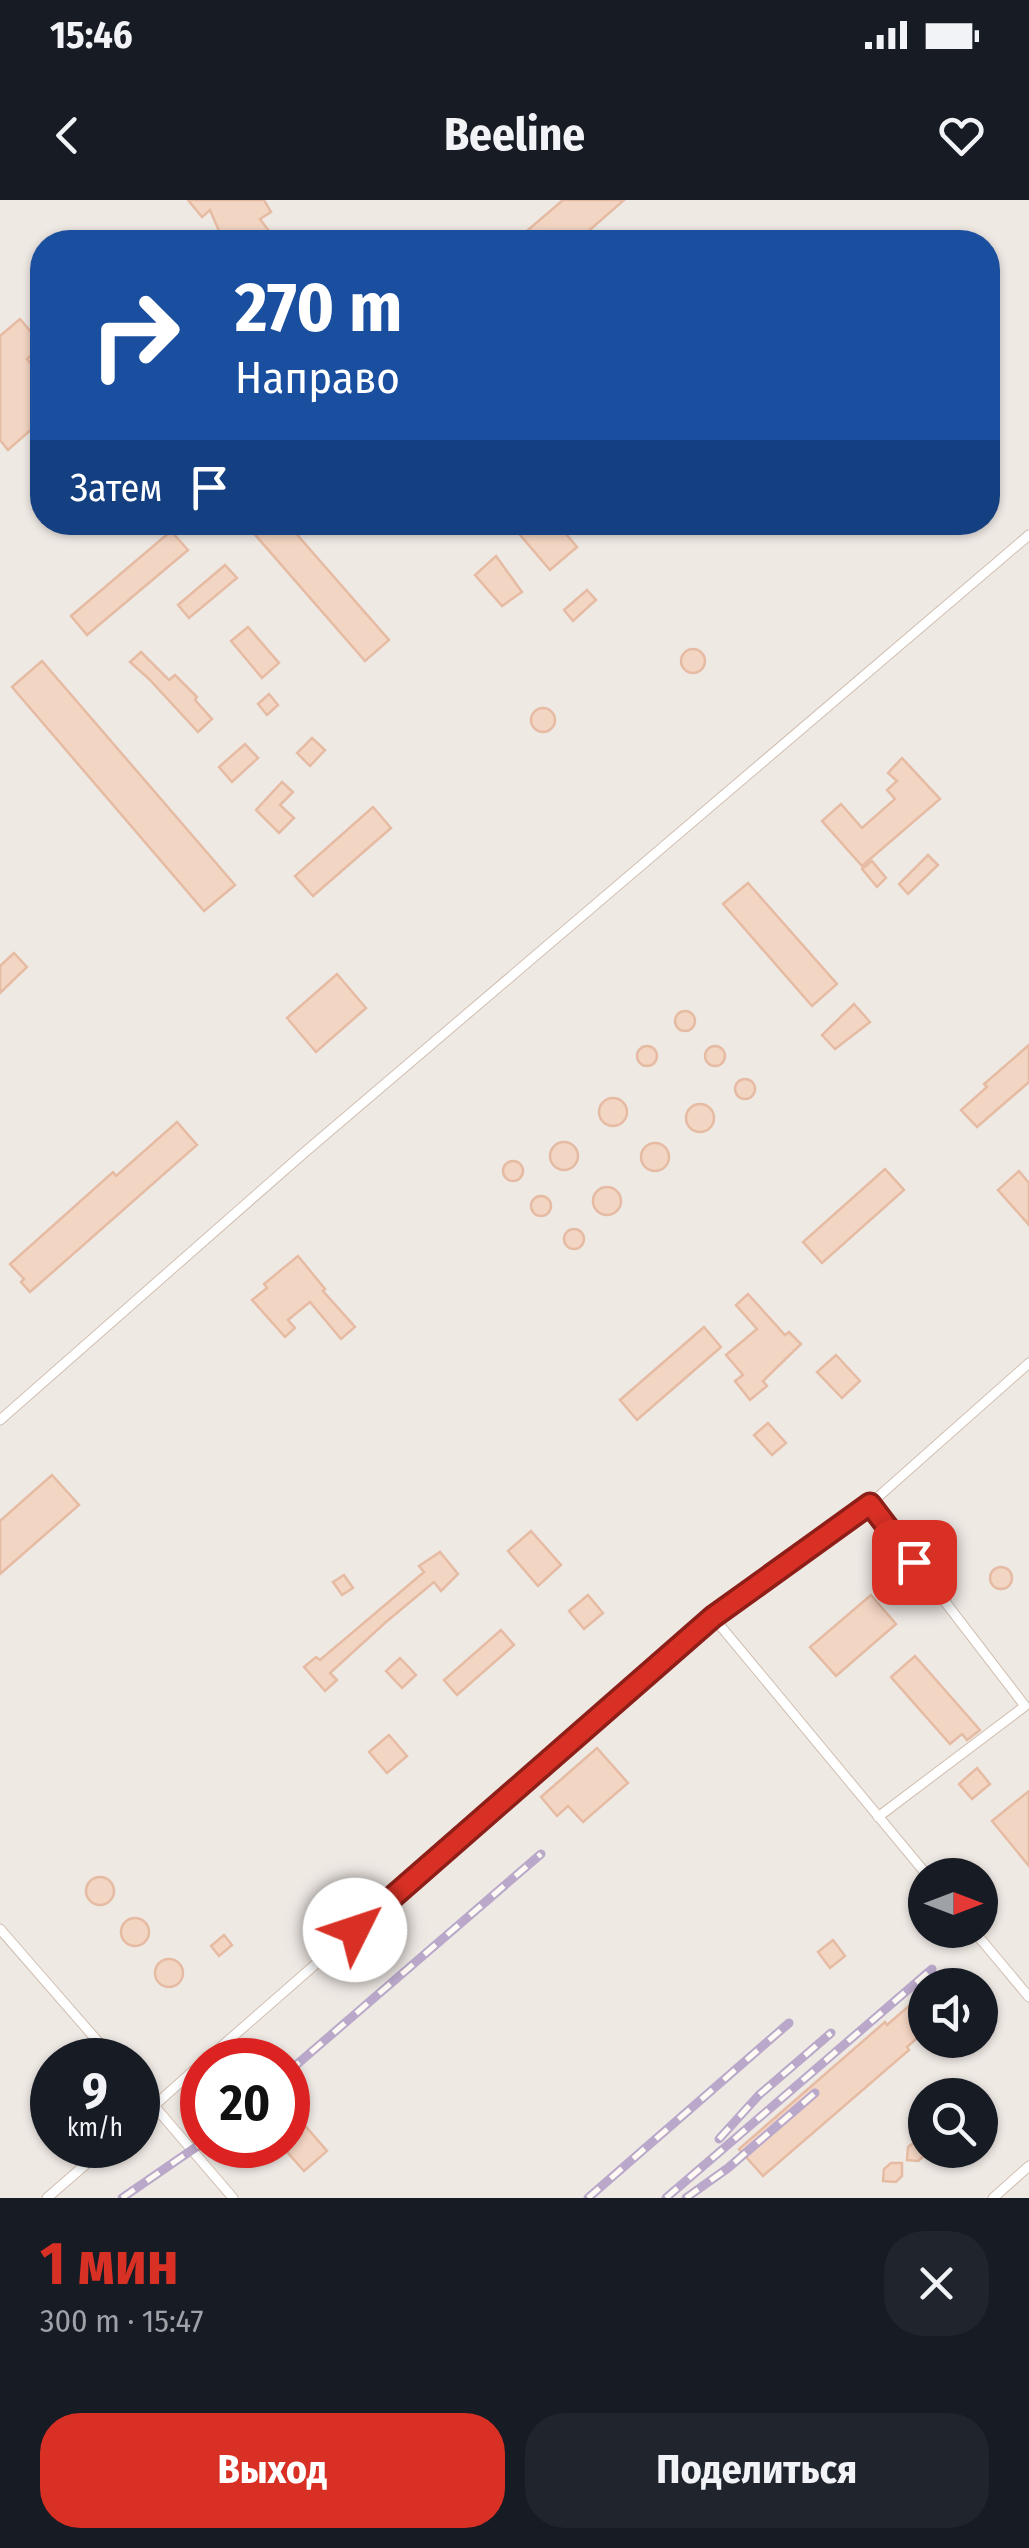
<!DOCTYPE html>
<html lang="ru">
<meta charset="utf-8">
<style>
body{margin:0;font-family:"Fira Sans Condensed",sans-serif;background:#20242c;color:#f1f3f6;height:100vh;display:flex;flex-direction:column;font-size:38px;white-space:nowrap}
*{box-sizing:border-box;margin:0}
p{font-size:32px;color:#9ea1a6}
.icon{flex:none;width:55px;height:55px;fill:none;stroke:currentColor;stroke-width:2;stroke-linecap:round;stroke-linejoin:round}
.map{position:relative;height:1998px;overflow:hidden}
.details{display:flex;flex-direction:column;background:#171b24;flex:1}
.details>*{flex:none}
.top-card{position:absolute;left:30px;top:30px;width:970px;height:305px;border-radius:40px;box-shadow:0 2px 8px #0004;background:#1a4fa0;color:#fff;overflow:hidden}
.needle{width:65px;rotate:90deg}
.controls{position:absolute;left:908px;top:1658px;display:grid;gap:20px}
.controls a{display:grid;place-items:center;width:90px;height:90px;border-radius:50%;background:#171b24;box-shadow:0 2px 8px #0004;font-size:50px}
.speed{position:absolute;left:30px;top:1838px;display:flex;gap:20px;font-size:50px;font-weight:700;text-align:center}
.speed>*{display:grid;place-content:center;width:130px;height:130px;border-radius:50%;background:#171b24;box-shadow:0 2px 8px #0004;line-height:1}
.speed small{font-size:25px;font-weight:400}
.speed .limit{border:15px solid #d22;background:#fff;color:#111}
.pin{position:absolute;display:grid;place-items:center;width:85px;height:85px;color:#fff;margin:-42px;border-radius:20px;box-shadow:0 5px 15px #0006}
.me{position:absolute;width:110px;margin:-55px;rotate:49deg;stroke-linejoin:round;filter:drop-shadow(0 0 8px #0008)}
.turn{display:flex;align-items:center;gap:35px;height:210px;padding:0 40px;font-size:45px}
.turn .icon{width:130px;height:130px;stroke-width:2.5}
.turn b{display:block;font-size:70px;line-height:85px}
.then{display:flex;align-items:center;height:95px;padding:0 40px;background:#0003;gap:20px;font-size:38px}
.round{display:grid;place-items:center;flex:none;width:105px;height:105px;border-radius:40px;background:#20242c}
.headline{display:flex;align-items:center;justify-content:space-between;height:170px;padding:0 40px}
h1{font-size:60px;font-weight:700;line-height:75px;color:#d93025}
.button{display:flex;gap:20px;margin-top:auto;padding:20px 40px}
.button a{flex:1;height:115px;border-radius:40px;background:#d93025;color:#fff;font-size:40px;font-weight:700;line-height:115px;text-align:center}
.button a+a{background:#20242c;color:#f1f3f6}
.status{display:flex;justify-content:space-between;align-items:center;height:70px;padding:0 50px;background:#171b24;direction:ltr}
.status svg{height:28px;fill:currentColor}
header{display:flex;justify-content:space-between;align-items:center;height:130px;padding:0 40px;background:#171b24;font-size:45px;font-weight:700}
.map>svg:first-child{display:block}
</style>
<div class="status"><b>15:46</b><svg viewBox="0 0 49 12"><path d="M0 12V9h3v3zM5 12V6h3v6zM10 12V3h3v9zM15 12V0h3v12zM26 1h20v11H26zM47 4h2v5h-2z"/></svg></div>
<header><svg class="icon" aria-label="back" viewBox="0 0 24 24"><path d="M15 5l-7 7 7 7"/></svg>Beeline<svg class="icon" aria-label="heart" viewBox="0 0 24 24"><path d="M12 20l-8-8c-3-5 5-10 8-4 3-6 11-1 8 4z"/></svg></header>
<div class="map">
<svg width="1029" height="1998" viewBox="0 0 1029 1998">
<rect width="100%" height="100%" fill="#fdf6ec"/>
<!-- industrial -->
<path fill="#efe9e4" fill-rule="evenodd" d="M 0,0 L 1029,0 L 1029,1998 L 0,1998 ZM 42,42 L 988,42 L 988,322 L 42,322 ZM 925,1675 L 980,1675 L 980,1730 L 925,1730 ZM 925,1785 L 980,1785 L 980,1840 L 925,1840 ZM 52,1860 L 138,1860 L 138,1945 L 52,1945 ZM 202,1860 L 288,1860 L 288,1945 L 202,1945 ZM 925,1895 L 980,1895 L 980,1950 L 925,1950 Z"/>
<!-- building -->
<g fill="#f3d5c3" stroke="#e6bba3" stroke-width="2.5">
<polygon points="188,0 264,0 271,12 260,19 272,35 262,42 230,40 219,31 210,10 202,17"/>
<polygon points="563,0 624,0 576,42 514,42"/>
<polygon points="20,119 42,145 27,159 42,176 42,220 8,250 0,240 0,136"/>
<polygon points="244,322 286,322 389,440 365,461"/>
<polygon points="509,322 556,322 577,347 550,370"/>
<polygon points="171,331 188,350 87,435 71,416"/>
<polygon points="496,356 522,392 502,406 475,375"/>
<polygon points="225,365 237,378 189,418 178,405"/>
<polygon points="587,390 596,400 573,421 564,410"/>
<polygon points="248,427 279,463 262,478 231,441"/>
<circle cx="693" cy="461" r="12"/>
<polygon points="141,452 169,480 175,475 197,497 195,500 212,519 198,532 149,479 130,462"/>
<polygon points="42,461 235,685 204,711 12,487"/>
<polygon points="269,494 278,505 267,515 258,504"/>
<circle cx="543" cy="520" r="12"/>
<polygon points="312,538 325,550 310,566 297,553"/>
<polygon points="245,544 258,558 232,582 219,567"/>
<polygon points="902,558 940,599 862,666 822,621 841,604 862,628 895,599 887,590 897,581 888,573"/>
<polygon points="282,582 293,592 280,605 294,618 279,633 256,610"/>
<polygon points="373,607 391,628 313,696 295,676"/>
<polygon points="928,655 938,665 908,694 899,684"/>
<polygon points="872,661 886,678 877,687 862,669"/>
<polygon points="748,683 837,784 812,806 723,704"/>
<polygon points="14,753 27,767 0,793 0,766"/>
<polygon points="337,774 366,808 316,852 287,818"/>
<polygon points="854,804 870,822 835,849 822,835"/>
<circle cx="685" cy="821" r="10"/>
<polygon points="1029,845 1029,882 977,927 961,910 987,887 984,884"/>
<circle cx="715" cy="856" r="10"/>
<circle cx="647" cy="856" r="10"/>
<circle cx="745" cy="889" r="10"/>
<circle cx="613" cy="912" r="14"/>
<circle cx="700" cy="918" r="14"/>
<polygon points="177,922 197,945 30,1092 21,1082 24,1079 10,1064 113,972 116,976"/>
<circle cx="564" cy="956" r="14"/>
<circle cx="655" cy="957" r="14"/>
<circle cx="513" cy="971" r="10"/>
<polygon points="885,969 904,990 822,1063 803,1042"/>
<polygon points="1019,971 1029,983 1029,1025 998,990"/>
<circle cx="607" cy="1001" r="14"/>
<circle cx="541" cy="1006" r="10"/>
<circle cx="574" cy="1039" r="10"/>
<polygon points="298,1056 325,1089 323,1091 355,1127 341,1139 310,1102 288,1120 295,1128 285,1137 252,1100 267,1088 264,1084"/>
<polygon points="748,1094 785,1135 789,1132 801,1144 763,1181 767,1186 750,1200 735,1181 743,1175 726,1155 757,1129 736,1105"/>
<polygon points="704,1127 721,1147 637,1220 620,1200"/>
<polygon points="836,1155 860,1181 842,1198 817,1172"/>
<polygon points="768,1223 786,1243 772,1255 754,1235"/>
<polygon points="52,1275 79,1305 0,1374 0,1321"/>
<polygon points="531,1331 561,1365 538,1386 508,1351"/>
<polygon points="440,1352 458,1374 441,1391 434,1382 386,1422 330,1473 337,1480 325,1491 304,1467 316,1457 320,1460 424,1372 419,1366"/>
<circle cx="1001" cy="1378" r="11"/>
<polygon points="344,1375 353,1388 342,1395 333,1382"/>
<polygon points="588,1395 603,1413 584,1429 569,1411"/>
<polygon points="871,1395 896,1424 836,1476 810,1447"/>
<polygon points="501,1430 514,1445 457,1495 444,1480"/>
<polygon points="915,1456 980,1530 967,1540 962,1534 950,1544 891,1477"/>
<polygon points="400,1458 416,1475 402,1488 386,1471"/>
<polygon points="389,1535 407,1556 387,1573 369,1552"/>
<polygon points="597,1548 628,1583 583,1622 568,1606 557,1616 541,1597"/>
<polygon points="977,1568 990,1584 972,1599 959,1584"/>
<polygon points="1029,1591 1029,1666 992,1621"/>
<circle cx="100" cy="1691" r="14"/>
<circle cx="135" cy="1732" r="14"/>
<polygon points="224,1735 232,1745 219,1756 211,1746"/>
<polygon points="833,1740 845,1756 830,1768 818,1752"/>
<circle cx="169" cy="1773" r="14"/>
<polygon points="910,1805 925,1822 925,1831 907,1847 909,1850 763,1976 739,1949 885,1822 887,1825"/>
<polygon points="288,1906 327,1951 304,1971 288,1953"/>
<polygon points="915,1942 925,1947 925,1955 918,1961 907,1960 908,1947"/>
<polygon points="891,1963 902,1963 902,1976 896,1982 883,1981 884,1969"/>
</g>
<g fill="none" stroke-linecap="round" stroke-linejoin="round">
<!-- service casing -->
<g stroke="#d1beb0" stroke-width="11">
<g id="service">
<polyline points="0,1220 305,952 1029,335"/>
<polyline points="870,1304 1025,1506 878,1617"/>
<polyline points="713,1417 927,1675"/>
<polyline points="0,1729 114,1860"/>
<polyline points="973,1730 1029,1797"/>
<polyline points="206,1860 713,1417 870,1304 1029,1163"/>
<polyline points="138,1887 233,1998"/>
<polyline points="138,1920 202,1863"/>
<polyline points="47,1998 108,1945"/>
<polyline points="993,1998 1029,1966"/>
</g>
</g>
<!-- service -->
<use href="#service" stroke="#fff" stroke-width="9"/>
<!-- rail casing -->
<g stroke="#b9a8c9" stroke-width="9">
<g id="rail">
<polyline points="288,1872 541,1654"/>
<polyline points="719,1939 759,1895 831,1833"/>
<polyline points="122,1998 202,1943"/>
<polyline points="588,1998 789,1823"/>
<polyline points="666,1998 932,1769"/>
<polyline points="686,1998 728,1968 815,1893"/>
</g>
</g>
<!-- rail -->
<use href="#rail" stroke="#fffaf3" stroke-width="5" stroke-dasharray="15" stroke-linecap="butt"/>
</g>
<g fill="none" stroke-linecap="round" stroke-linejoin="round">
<!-- route casing -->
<g stroke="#8d1f18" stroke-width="25">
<polyline id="route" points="355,1730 713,1417 870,1304 914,1362"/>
</g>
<!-- route -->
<use href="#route" stroke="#d93025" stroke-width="18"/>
</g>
</svg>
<div class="controls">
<a><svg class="needle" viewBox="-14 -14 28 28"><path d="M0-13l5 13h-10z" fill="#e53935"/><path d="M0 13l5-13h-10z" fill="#9ea1a6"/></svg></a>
<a><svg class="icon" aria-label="sound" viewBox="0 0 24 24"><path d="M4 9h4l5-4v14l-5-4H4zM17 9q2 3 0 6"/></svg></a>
<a><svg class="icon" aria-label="search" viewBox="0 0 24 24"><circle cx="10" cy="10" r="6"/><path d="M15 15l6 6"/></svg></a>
</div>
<div class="speed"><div>9<small>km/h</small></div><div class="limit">20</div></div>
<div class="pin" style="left:914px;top:1362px;background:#d93025"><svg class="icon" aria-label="arrive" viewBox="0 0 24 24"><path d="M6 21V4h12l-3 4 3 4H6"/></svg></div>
<svg class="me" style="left:355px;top:1730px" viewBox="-20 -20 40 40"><circle r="19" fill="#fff"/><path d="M0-13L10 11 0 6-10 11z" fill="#d93025"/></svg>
<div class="top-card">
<div class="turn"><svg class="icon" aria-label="right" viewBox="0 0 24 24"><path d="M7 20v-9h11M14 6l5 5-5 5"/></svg><div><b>270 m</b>Направо</div></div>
<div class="then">Затем<svg class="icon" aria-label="arrive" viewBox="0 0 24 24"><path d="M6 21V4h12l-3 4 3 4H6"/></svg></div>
</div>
</div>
<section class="details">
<div class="headline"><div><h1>1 мин</h1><p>300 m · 15:47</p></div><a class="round"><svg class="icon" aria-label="close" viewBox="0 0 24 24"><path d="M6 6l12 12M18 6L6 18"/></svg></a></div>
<div class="button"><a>Выход</a><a>Поделиться</a></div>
</section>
